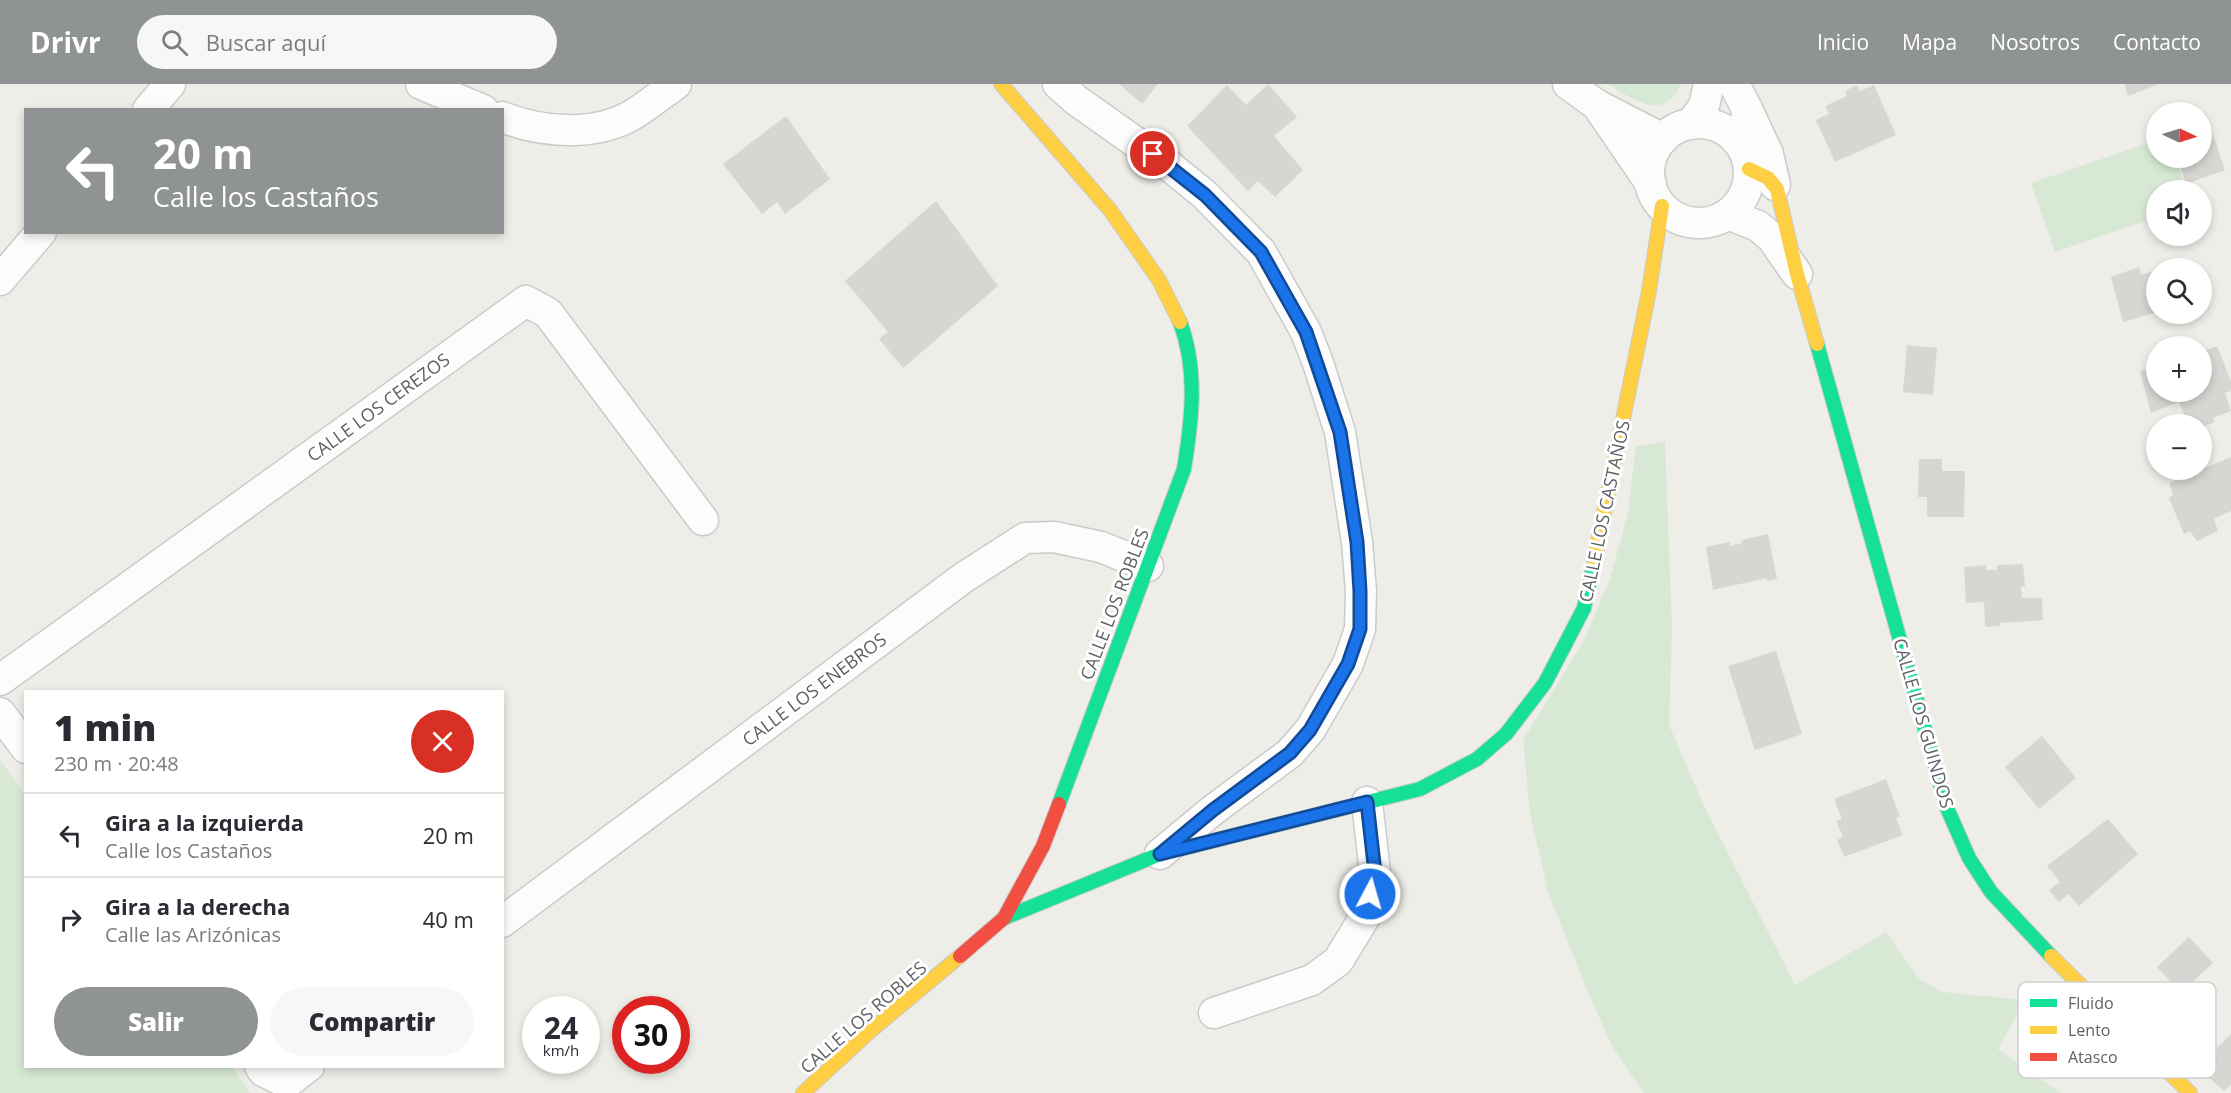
<!DOCTYPE html>
<html lang="es">
<meta charset="utf-8">
<style>
body{margin:0;font-family:"Open Sans",sans-serif;background:#f7f7f7;color:#2b2b33;height:100vh;display:flex;flex-direction:column;font-size:22px;white-space:nowrap}
*{box-sizing:border-box;margin:0}
p{font-size:20px;color:#7c7c81}
.icon{flex:none;width:33px;height:33px;fill:none;stroke:currentColor;stroke-width:2;stroke-linecap:round;stroke-linejoin:round}
.map{position:relative;flex:1;overflow:hidden}
.details{position:absolute;left:24px;top:606px;width:480px;height:378px;display:flex;flex-direction:column;background:#fff;border-radius:0px;box-shadow:0 3px 9px #0003}
.details>*{flex:none}
.banner{position:absolute;left:24px;top:24px;width:480px;height:126px;border-radius:0px;box-shadow:0 3px 9px #0003;background:#909394;color:#fff;overflow:hidden}
.needle{width:39px;rotate:94deg}
.fabs{position:absolute;left:2146px;top:18px;display:grid;gap:12px}
.fabs a{display:grid;place-items:center;width:66px;height:66px;border-radius:50%;background:#fff;box-shadow:0 3px 9px #0003;font-size:30px}
.speed{position:absolute;left:522px;top:912px;display:flex;gap:12px;font-size:30px;font-weight:700;text-align:center}
.speed>*{display:grid;place-content:center;width:78px;height:78px;border-radius:50%;background:#fff;box-shadow:0 3px 9px #0003;line-height:1}
.speed small{font-size:15px;font-weight:400}
.speed .limit{border:9px solid #d22;background:#fff;color:#111}
.pin{position:absolute;display:grid;place-items:center;width:51px;height:51px;color:#fff;margin:-26px;border:3px solid #fff;border-radius:50%;box-shadow:0 2px 6px #0007}
.me{position:absolute;width:66px;margin:-33px;rotate:6deg;stroke-linejoin:round;filter:drop-shadow(0 0 4px #0008)}
.turn{display:flex;align-items:center;gap:21px;height:126px;padding:0 30px;font-size:27px}
.turn .icon{width:78px;height:78px;stroke-width:2.5}
.turn b{display:block;font-size:42px;line-height:51px}
.round{display:grid;place-items:center;flex:none;width:63px;height:63px;border-radius:32px;background:#f7f7f7}
.summary{display:flex;align-items:center;justify-content:space-between;height:102px;padding:0 30px}
h1{font-size:36px;font-weight:800;line-height:45px}
.cta{display:flex;gap:12px;margin-top:auto;padding:12px 30px}
.cta a{flex:1;height:69px;border-radius:36px;background:#909394;color:#fff;font-size:24px;font-weight:800;line-height:69px;text-align:center}
.cta a+a{background:#f7f7f7;color:#2b2b33}
ul{padding:0;list-style:none}
li{display:flex;align-items:center;gap:18px;height:84px;padding:0 30px;border-top:2px solid #e1e1e2}
li div{flex:1}
li b{display:block;font-size:22px}
li em{font-style:normal}
header{display:flex;align-items:center;gap:36px;box-sizing:border-box;height:84px;padding:0 30px;background:#909394;color:#fff}
header strong{font-size:28px}
nav{display:flex;gap:33px;margin-inline-start:auto;font-size:21px}
.search{width:420px;height:54px;background:#f7f7f7;display:flex;align-items:center;gap:15px;box-sizing:border-box;padding:0 21px;border-radius:33px;color:#7c7c81;font-size:22px}
.map>svg:first-child{display:block}
</style>
<header>
<strong>Drivr</strong>
<div class="search"><svg class="icon" aria-label="search" viewBox="0 0 24 24"><circle cx="10" cy="10" r="6"/><path d="M15 15l6 6"/></svg>Buscar aquí</div>
<nav><a>Inicio</a><a>Mapa</a><a>Nosotros</a><a>Contacto</a></nav>
</header>
<div class="map">
<svg width="2231" height="1009" viewBox="0 0 2231 1009">
<rect width="100%" height="100%" fill="#eeede8"/>
<!-- green -->
<g fill="#d7e9d4">
<path d="M 1608,0 L 1681,0 C 1665,39 1632,15 1608,0 Z"/>
<polygon points="2157,56 2157,74 2175,74 2187,106 2157,106 2157,133 2055,168 2031,99"/>
<polygon points="1665,358 1672,546 1669,641 1703,720 1795,901 1886,848 1918,894 1942,908 2025,916 1998,965 2061,1009 1644,1009 1613,964 1586,904 1548,808 1530,729 1523,656 1583,558 1610,495 1628,429 1636,362"/>
<polygon points="0,676 25,710 26,982 232,983 250,1009 0,1009"/>
</g>
<!-- building -->
<g fill="#d7d6d3">
<polygon points="1119,0 1158,0 1142,20"/>
<polygon points="1268,0 1297,33 1274,52 1303,86 1275,113 1258,97 1248,107 1187,42 1227,1 1246,21"/>
<polygon points="2124,0 2159,0 2128,12"/>
<polygon points="1857,1 1860,7 1874,1 1896,51 1835,78 1816,36 1829,30 1825,22 1847,12 1845,7"/>
<polygon points="2206,30 2225,86 2186,100 2178,74 2202,74 2202,32"/>
<polygon points="786,32 830,95 785,130 777,118 762,130 723,80"/>
<polygon points="936,117 998,202 903,284 879,255 888,248 845,197"/>
<polygon points="2139,183 2141,191 2157,186 2157,228 2123,238 2111,193"/>
<polygon points="1907,261 1937,264 1933,311 1903,308"/>
<polygon points="2217,262 2231,297 2231,307 2225,309 2231,327 2213,334 2215,338 2202,343 2202,340 2189,340 2179,318 2151,329 2140,287 2157,281 2157,308 2202,308 2202,268"/>
<polygon points="2231,373 2231,427 2214,435 2218,447 2197,457 2190,447 2184,450 2169,414 2173,411 2169,399"/>
<polygon points="1919,375 1942,375 1942,387 1965,387 1964,433 1927,433 1927,413 1918,413"/>
<polygon points="1768,450 1777,495 1767,497 1767,494 1713,506 1706,463 1730,458 1730,462 1742,459 1742,456"/>
<polygon points="2023,480 2025,502 2021,503 2022,514 2042,514 2043,536 2000,539 2000,542 1985,543 1984,518 1966,519 1964,483 1986,481 1986,486 1997,486 1997,481"/>
<polygon points="1776,567 1802,650 1755,666 1728,582"/>
<polygon points="2042,652 2076,694 2039,725 2005,683"/>
<polygon points="1886,695 1900,733 1896,734 1903,751 1844,773 1837,756 1843,753 1836,737 1842,735 1834,715"/>
<polygon points="2108,735 2138,770 2079,822 2068,810 2059,818 2049,806 2060,798 2047,782"/>
<polygon points="2189,853 2213,879 2181,909 2157,883"/>
<polygon points="2231,950 2231,1000 2224,1007 2197,983"/>
</g>
<g fill="none" stroke-linecap="round" stroke-linejoin="round">
<!-- street casing -->
<g stroke="#cacbca" stroke-width="33">
<g id="street">
<polyline points="421,0 483,26"/>
<polyline points="1058,0 1076,16 1172,84 1205,111 1261,168 1306,248 1318,279 1340,348 1357,458 1361,507 1360,545 1348,580 1310,646 1290,669 1213,726 1160,770"/>
<polyline points="1568,0 1597,21 1663,55"/>
<polyline points="1734,0 1747,25 1746,44"/>
<polyline points="1597,21 1651,100"/>
<polyline points="1747,25 1768,70 1775,101"/>
<polyline points="148,26 170,0"/>
<path d="M 502,33 C 543,49 596,53 634,30 C 648,21 662,10 676,0"/>
<circle cx="1699" cy="89" r="50"/>
<polyline points="1691,40 1704,22 1709,0"/>
<polyline points="1728,130 1758,142 1772,154 1797,190"/>
<polyline points="0,196 41,148"/>
<polyline points="0,596 526,217 548,229 703,436"/>
<polyline points="0,629 26,664"/>
<polyline points="502,838 963,494 1025,454 1054,453 1101,463 1148,482"/>
<polyline points="1214,929 1312,896 1338,877 1366,831 1375,789 1367,718"/>
<polyline points="260,982 263,987 287,999 309,982"/>
</g>
</g>
<!-- fast casing -->
<g stroke="#cacbca" stroke-width="16">
<g id="fast">
<polyline points="1817,260 1947,724 1969,774 1991,808 2051,872"/>
<path d="M 1059,720 L 1184,385 C 1192,336 1198,286 1180,238"/>
<polyline points="1004,834 1160,770 1420,705 1477,675 1506,650 1545,599 1584,524 1594,478"/>
</g>
</g>
<!-- slow casing -->
<g stroke="#cacbca" stroke-width="16">
<g id="slow">
<polyline points="1001,0 1110,126 1159,196 1180,238"/>
<polyline points="1749,85 1768,94 1777,105 1797,190 1817,260"/>
<polyline points="1594,478 1649,207 1662,122"/>
<polyline points="2051,872 2190,1009"/>
<polyline points="803,1009 869,948 960,872"/>
</g>
</g>
<!-- jam casing -->
<g stroke="#cacbca" stroke-width="16">
<polyline id="jam" points="960,872 1004,834 1043,762 1059,720"/>
</g>
<!-- street -->
<use href="#street" stroke="#fcfcfc" stroke-width="30"/>
<!-- fast -->
<use href="#fast" stroke="#16e098" stroke-width="14"/>
<!-- slow -->
<use href="#slow" stroke="#ffcf43" stroke-width="14"/>
<!-- jam -->
<use href="#jam" stroke="#f24e42" stroke-width="14"/>
</g>
<g fill="none" stroke-linecap="round" stroke-linejoin="round">
<!-- route casing -->
<g stroke="#114b97" stroke-width="15">
<polyline id="route" points="1153,70 1205,111 1261,168 1306,248 1340,348 1357,458 1360,507 1360,545 1348,580 1310,646 1290,669 1213,726 1160,770 1367,718 1375,789 1370,810"/>
</g>
<!-- route -->
<use href="#route" stroke="#1a73e8" stroke-width="10"/>
</g>
<g text-anchor="middle" dominant-baseline="central" stroke-width="6" stroke-linejoin="round" paint-order="stroke">
<!-- street labels -->
<g font-size="18" fill="#5e6266" stroke="#fff">
<text transform="translate(378 323) rotate(-36)">CALLE LOS CEREZOS</text>
<text transform="translate(1604 427) rotate(-78)">CALLE LOS CASTAÑOS</text>
<text transform="translate(1114 520) rotate(-69)">CALLE LOS ROBLES</text>
<text transform="translate(814 605) rotate(-37)">CALLE LOS ENEBROS</text>
<text transform="translate(1924 639) rotate(74)">CALLE LOS GUINDOS</text>
<text transform="translate(863 933) rotate(-41)">CALLE LOS ROBLES</text>
</g>
</g>
<!-- legend -->
<rect x="2018" y="898" width="198" height="96" rx="9" fill="#fff" stroke="#cfd0d1" stroke-width="1.5"/>
<rect x="2030" y="915" width="27" height="8" fill="#16e098"/>
<rect x="2030" y="942" width="27" height="8" fill="#ffcf43"/>
<rect x="2030" y="969" width="27" height="8" fill="#f24e42"/>
<g font-size="16" fill="#5e6266">
<text x="2068" y="925">Fluido</text>
<text x="2068" y="952">Lento</text>
<text x="2068" y="979">Atasco</text>
</g>
</svg>
<div class="fabs">
<a><svg class="needle" viewBox="-14 -14 28 28"><path d="M0-13l5 13h-10z" fill="#e53935"/><path d="M0 13l5-13h-10z" fill="#7c7c81"/></svg></a>
<a><svg class="icon" aria-label="sound" viewBox="0 0 24 24"><path d="M4 9h4l5-4v14l-5-4H4zM17 9q2 3 0 6"/></svg></a>
<a><svg class="icon" aria-label="search" viewBox="0 0 24 24"><circle cx="10" cy="10" r="6"/><path d="M15 15l6 6"/></svg></a>
<a>+</a>
<a>−</a>
</div>
<div class="speed"><div>24<small>km/h</small></div><div class="limit">30</div></div>
<div class="pin" style="left:1153px;top:70px;background:#d93025"><svg class="icon" aria-label="arrive" viewBox="0 0 24 24"><path d="M6 21V4h12l-3 4 3 4H6"/></svg></div>
<svg class="me" style="left:1370px;top:810px" viewBox="-20 -20 40 40"><circle r="17" fill="#1a73e8" stroke="#fff" stroke-width="3"/><path d="M0-11L8 9 0 5-8 9z" fill="#fff"/></svg>
<div class="banner">
<div class="turn"><svg class="icon" aria-label="left" viewBox="0 0 24 24"><path d="M17 20v-9H6M10 6l-5 5 5 5"/></svg><div><b>20 m</b>Calle los Castaños</div></div>
</div>
<section class="details">
<div class="summary"><div><h1>1 min</h1><p>230 m · 20:48</p></div><a class="round" style="background:#d93025;color:#fff"><svg class="icon" aria-label="close" viewBox="0 0 24 24"><path d="M6 6l12 12M18 6L6 18"/></svg></a></div>
<ul>
<li><svg class="icon" aria-label="left" viewBox="0 0 24 24"><path d="M17 20v-9H6M10 6l-5 5 5 5"/></svg><div><b>Gira a la izquierda</b><p>Calle los Castaños</p></div><em>20 m</em></li>
<li><svg class="icon" aria-label="right" viewBox="0 0 24 24"><path d="M7 20v-9h11M14 6l5 5-5 5"/></svg><div><b>Gira a la derecha</b><p>Calle las Arizónicas</p></div><em>40 m</em></li>
</ul>
<div class="cta"><a>Salir</a><a>Compartir</a></div>
</section>
</div>
